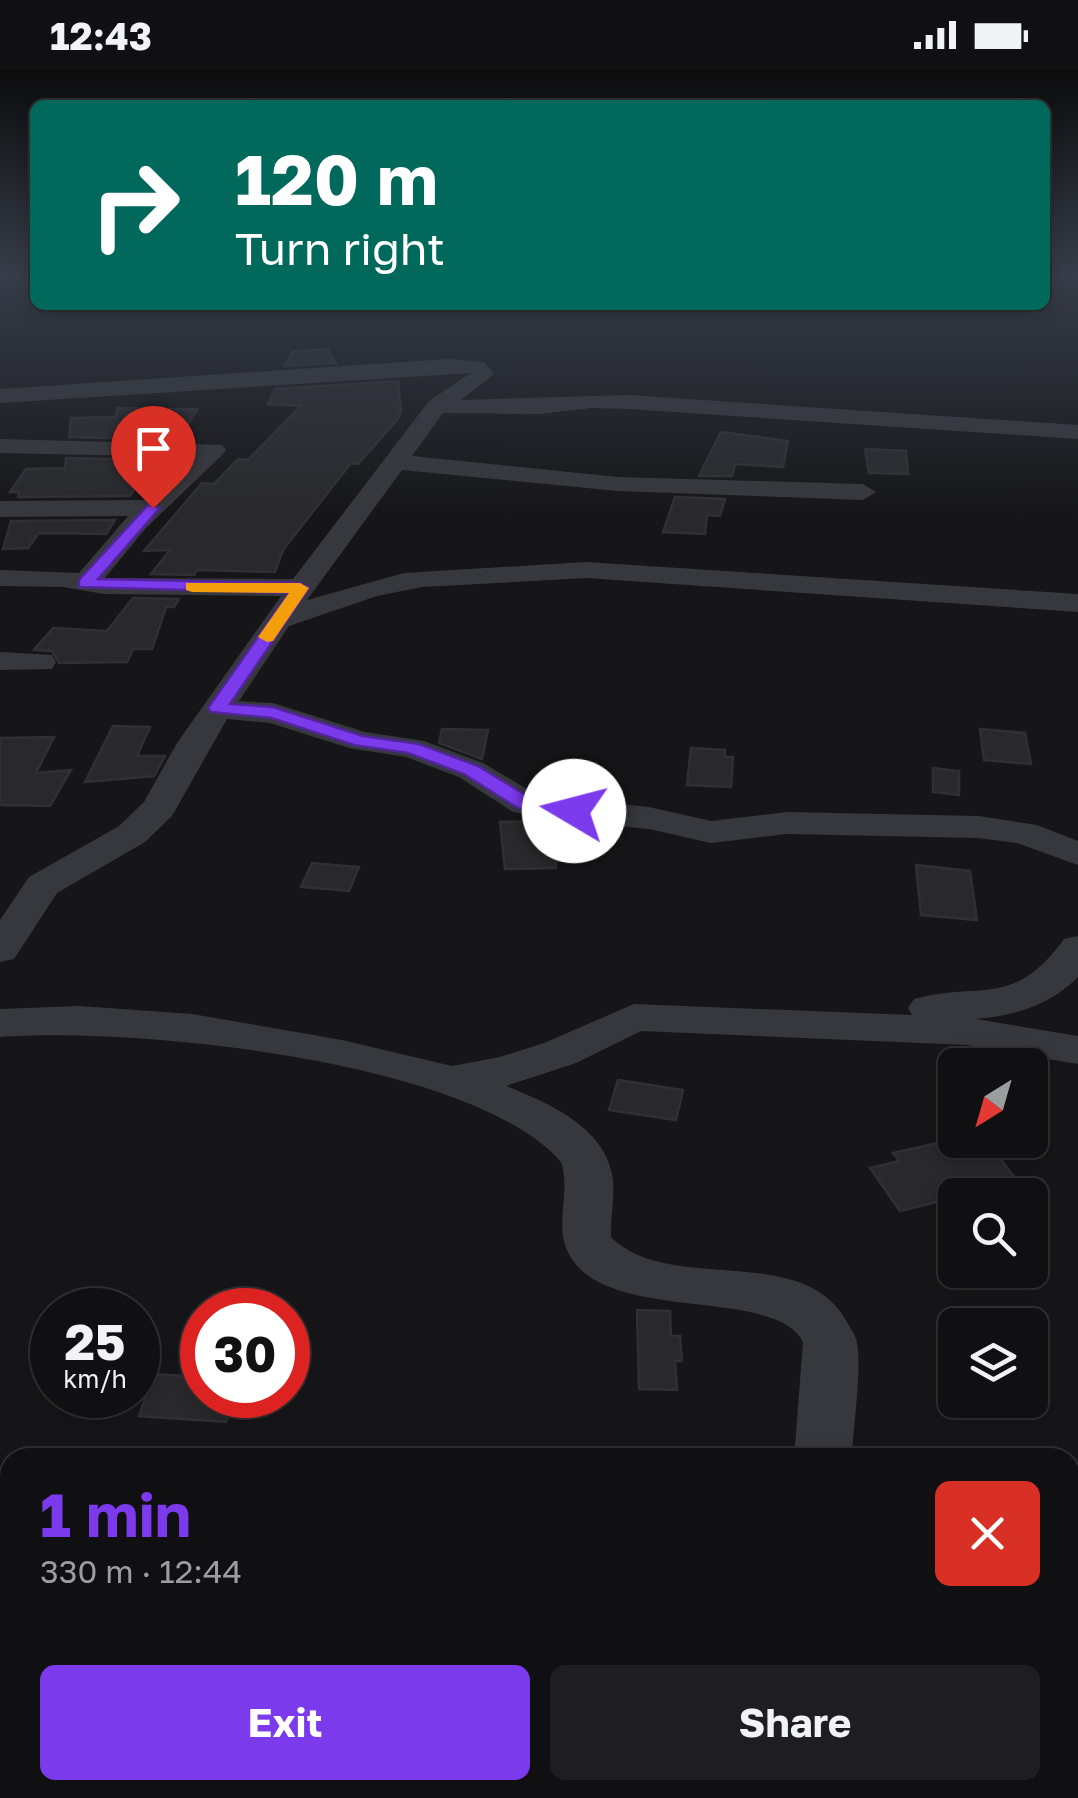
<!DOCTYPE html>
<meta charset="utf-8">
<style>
body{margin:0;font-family:"Golos Text",sans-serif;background:#1e1e20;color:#f1f3f6;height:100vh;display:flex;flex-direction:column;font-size:38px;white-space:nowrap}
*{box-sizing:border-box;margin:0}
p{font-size:32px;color:#9c9d9f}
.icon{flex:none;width:55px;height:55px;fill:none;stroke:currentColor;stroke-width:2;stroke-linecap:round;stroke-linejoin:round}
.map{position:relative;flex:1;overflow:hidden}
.panel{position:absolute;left:0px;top:1378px;width:1080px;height:352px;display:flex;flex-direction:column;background:#101012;border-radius:30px 30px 0 0;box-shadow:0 5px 15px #0003,0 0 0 2px #303032}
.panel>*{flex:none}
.top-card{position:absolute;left:30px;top:30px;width:1020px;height:210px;border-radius:15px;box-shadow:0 5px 15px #0003,0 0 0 2px #303032;background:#00695c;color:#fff;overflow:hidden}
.needle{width:65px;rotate:217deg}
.controls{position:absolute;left:938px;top:978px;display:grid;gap:20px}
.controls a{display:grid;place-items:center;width:110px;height:110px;border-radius:15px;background:#101012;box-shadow:0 5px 15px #0003,0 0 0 2px #303032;font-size:50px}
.speed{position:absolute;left:30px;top:1218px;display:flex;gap:20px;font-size:50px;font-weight:700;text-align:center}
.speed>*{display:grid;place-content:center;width:130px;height:130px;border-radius:50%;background:#101012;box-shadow:0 5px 15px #0003,0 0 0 2px #303032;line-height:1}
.speed small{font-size:25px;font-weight:400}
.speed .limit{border:15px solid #d22;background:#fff;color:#111}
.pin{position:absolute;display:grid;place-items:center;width:85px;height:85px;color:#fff;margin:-102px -42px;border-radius:50% 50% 50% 0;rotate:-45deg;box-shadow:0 0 10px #0007}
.pin .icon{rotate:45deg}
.me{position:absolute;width:110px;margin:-55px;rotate:278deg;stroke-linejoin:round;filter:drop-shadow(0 0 8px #0008)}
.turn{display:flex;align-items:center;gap:35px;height:210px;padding:0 40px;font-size:45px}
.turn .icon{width:130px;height:130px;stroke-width:2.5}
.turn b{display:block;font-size:70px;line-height:85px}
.round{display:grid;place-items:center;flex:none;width:105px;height:105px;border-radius:15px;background:#1e1e20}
.overview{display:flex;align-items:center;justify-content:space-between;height:170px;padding:0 40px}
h1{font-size:60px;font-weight:700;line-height:75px;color:#7c3aed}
.button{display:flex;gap:20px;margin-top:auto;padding:20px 40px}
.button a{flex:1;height:115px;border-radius:15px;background:#7c3aed;color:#fff;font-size:40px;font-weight:700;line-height:115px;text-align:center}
.button a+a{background:#1e1e20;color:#f1f3f6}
.status{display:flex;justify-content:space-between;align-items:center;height:70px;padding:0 50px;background:#101012;direction:ltr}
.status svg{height:28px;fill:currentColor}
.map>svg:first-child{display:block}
</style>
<div class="status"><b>12:43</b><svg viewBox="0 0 49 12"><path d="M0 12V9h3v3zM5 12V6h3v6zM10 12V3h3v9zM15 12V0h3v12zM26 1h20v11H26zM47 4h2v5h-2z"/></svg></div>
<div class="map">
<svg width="1078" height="1728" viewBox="0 0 1078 1728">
<rect width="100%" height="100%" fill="#161618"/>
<!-- building -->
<g fill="#29292c" stroke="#303034" stroke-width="2.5">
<polygon points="327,279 336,293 285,296 292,282"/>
<polygon points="398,311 401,340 398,349 358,394 351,393 283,480 275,502 197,500 194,505 151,504 170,480 144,481 202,413 214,414 238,389 248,390 301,336 268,334 275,319"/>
<polygon points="118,338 170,339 197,339 179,370 69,367 71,348 115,347"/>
<polygon points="721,362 788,371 783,397 735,394 732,406 699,406"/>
<polygon points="865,379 906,381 908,404 869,403"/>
<polygon points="66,388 153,390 130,426 18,427 19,422 10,422 26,399 65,398"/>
<polygon points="675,427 725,429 720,446 707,445 705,464 663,462"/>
<polygon points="115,450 106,464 39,463 28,478 3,479 11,451"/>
<polygon points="133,528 179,529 174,537 166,537 152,579 133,579 127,592 59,593 52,581 34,580 53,558 107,561"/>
<polygon points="113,656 150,657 137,686 165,686 154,706 85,712"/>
<polygon points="442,659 488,660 482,689 439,673"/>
<polygon points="980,659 1025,663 1031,694 984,690"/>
<polygon points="54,667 36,703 71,700 50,736 0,735 0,668"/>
<polygon points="691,678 725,680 725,687 733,687 731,717 687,715"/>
<polygon points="933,698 959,701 959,725 933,722"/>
<polygon points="538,751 557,754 556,798 505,799 500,752"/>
<polygon points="312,793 359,797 349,821 301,817"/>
<polygon points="916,795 970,801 977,850 921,845"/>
<polygon points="618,1010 683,1020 676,1050 609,1040"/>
<polygon points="951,1070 986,1070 1018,1112 900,1141 870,1098 899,1091 893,1083"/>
<polygon points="637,1240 670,1241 671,1266 680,1266 682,1291 675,1291 677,1320 639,1319"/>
<polygon points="153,1304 202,1307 202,1325 233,1325 226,1352 139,1346"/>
</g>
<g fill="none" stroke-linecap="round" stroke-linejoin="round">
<!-- minor -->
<g fill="#37383d" fill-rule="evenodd">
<polygon points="448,289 484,292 494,304 461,330 629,325 1078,355 1078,369 629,339 592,338 539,344 443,343 412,386 618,407 863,414 876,422 863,430 618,421 402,400 307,530 404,503 586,492 1078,524 1078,542 586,508 422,517 377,526 289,556 239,631 273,633 365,662 424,671 483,693 537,725 547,727 649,737 711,751 787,742 978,746 1037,755 1078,771 1078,795 1017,773 978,768 787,764 711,773 649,759 547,749 513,742 459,707 406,687 349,678 270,653 227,649 172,746 145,772 57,823 14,889 0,892 0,850 29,807 119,756 144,732 177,673 281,526 104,524 63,517 0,516 0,500 79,503 128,446 0,447 0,431 145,430 193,387 0,383 0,369 222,375 226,380 222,385 146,458 105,508 293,509 429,331 471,303 0,333 0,319"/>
<polygon points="0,582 52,585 56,592 52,599 0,600"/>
<path d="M 1078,866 L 1078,907 C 1049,936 1016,945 976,949 L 1078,966 L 1078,994 L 967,975 L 641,961 L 576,993 L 506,1016 C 546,1032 603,1056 612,1104 C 616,1124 610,1146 611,1167 C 670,1226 803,1170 847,1252 C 850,1258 856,1266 857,1273 C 862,1301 853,1356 852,1388 L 794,1388 L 803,1272 C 777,1217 613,1253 572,1189 C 551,1158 572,1125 561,1092 C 471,989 131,957 0,967 L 0,939 L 79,936 L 192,944 L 342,970 L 452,996 L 500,987 L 544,973 L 634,934 L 912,945 L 908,938 L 914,929 C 983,911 1013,939 1064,869 Z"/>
<polygon points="771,1720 839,1720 840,1728 770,1728"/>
</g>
</g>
<!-- sky -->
<linearGradient id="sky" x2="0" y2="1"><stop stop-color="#0c0c0d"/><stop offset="0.46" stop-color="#363c48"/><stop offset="1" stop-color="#363c48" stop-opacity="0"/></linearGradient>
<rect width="1078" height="446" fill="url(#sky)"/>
<!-- route -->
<polygon fill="#7c3aed" stroke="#51269a" stroke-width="2.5" points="148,435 160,438 98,509 300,513 309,518 230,634 273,637 363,666 419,674 478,696 532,729 581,737 581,745 519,739 464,704 408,683 354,675 271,648 211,642 208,638 289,523 79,517 79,510"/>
<!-- slow -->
<polygon fill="#f59e0b" points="186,513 300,513 309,518 273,571 267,572 258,567 289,523 192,522 186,520"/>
</svg>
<div class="controls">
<a><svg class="needle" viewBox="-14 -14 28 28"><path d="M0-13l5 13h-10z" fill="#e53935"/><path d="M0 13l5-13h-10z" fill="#9c9d9f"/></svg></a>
<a><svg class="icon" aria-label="search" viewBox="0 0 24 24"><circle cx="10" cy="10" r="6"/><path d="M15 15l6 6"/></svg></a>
<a><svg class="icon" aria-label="layers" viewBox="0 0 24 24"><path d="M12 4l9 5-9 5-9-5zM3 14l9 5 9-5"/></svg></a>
</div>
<div class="speed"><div>25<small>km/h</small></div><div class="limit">30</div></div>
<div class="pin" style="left:153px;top:438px;background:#d93025"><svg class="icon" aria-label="arrive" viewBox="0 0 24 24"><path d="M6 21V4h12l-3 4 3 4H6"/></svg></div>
<svg class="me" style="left:574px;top:741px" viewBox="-20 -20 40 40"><circle r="19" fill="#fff"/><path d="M0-13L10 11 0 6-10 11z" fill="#7c3aed"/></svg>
<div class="top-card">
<div class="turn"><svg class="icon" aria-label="right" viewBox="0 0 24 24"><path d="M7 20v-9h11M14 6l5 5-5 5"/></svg><div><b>120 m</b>Turn right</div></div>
</div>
<section class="panel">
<div class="overview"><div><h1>1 min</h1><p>330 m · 12:44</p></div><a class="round" style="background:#d93025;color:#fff"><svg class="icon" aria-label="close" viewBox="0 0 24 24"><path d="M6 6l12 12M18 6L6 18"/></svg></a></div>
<div class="button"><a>Exit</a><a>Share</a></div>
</section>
</div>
